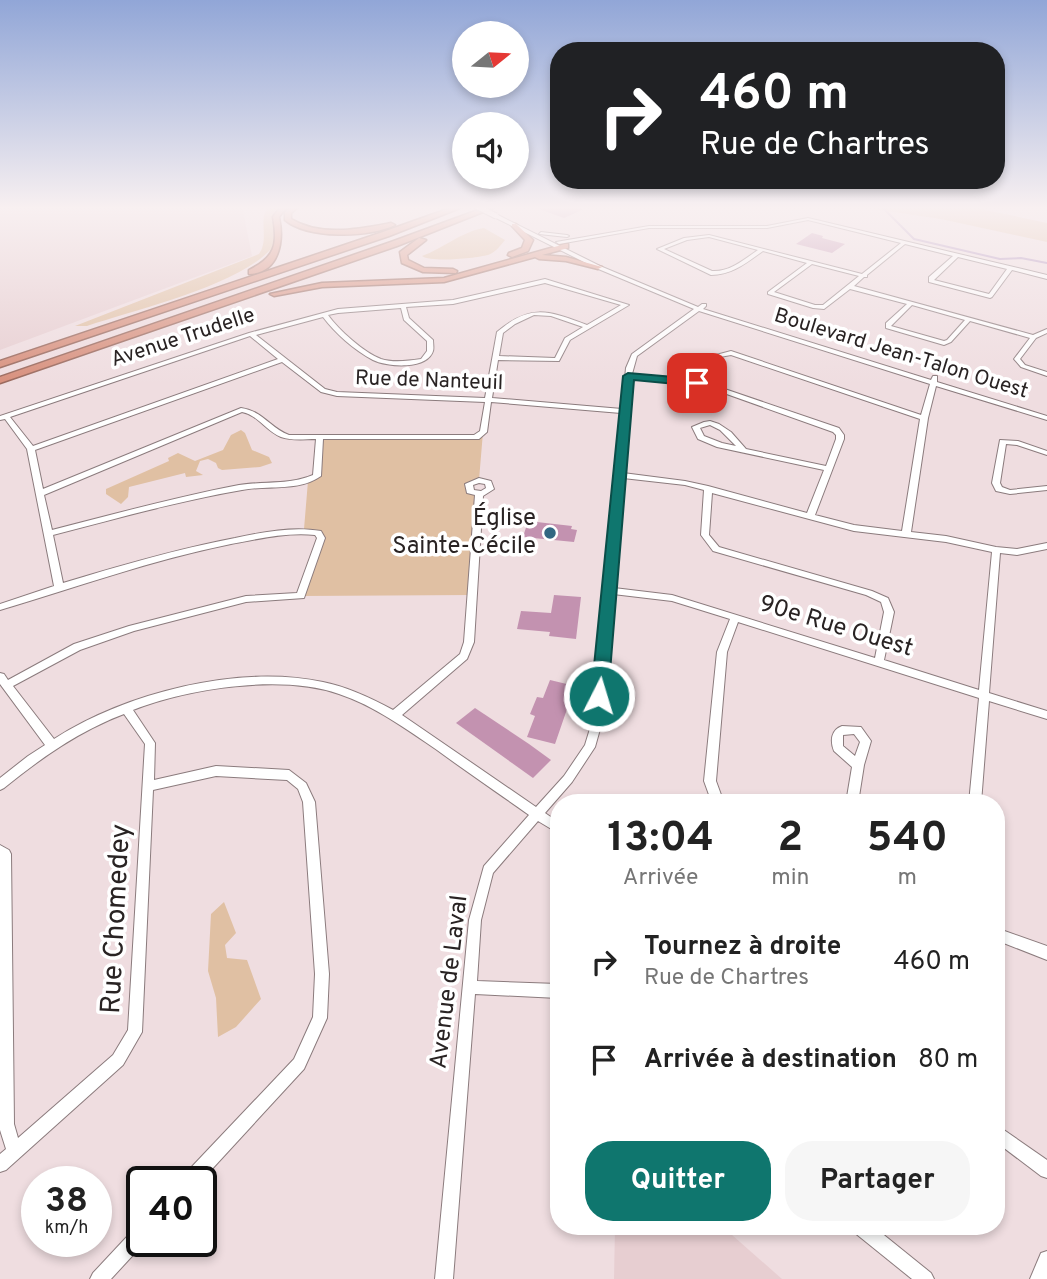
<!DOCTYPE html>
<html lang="fr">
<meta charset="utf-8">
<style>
body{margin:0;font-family:Overpass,sans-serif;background:#f6f6f6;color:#222;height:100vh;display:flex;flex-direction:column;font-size:26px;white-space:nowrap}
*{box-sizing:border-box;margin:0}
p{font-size:23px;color:#767676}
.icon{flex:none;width:38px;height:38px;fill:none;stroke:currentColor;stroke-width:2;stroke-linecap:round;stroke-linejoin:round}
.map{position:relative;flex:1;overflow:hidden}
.sheet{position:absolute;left:550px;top:794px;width:455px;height:441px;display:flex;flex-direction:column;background:#fff;border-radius:28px;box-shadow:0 4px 10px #0003}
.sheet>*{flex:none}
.banner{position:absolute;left:550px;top:42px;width:455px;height:147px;border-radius:28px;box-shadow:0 4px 10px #0003;background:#202124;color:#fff;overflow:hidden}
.needle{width:46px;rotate:72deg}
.tools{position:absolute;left:452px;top:21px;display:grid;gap:14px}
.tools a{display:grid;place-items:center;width:77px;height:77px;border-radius:50%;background:#fff;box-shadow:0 4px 10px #0003;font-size:35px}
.speed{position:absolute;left:21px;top:1166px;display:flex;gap:14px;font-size:35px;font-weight:700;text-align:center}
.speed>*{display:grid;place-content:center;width:91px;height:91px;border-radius:50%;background:#fff;box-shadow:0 4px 10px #0003;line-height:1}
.speed small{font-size:18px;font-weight:400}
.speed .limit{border:4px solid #111;border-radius:10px;background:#fff;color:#111}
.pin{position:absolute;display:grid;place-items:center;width:60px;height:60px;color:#fff;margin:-30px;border-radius:14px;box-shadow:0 4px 10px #0006}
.me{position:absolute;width:77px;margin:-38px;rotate:5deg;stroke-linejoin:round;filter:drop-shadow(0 0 5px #0008)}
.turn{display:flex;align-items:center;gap:24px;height:147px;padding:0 35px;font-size:32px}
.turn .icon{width:91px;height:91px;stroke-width:2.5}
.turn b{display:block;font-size:49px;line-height:60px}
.eta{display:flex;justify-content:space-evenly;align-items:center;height:119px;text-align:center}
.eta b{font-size:42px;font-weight:700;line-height:49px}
.action{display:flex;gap:14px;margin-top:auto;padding:14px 35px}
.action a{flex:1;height:80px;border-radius:28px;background:#0f766e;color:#fff;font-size:28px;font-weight:700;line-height:80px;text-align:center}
.action a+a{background:#f6f6f6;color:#222}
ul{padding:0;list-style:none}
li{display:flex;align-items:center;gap:21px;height:98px;padding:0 35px}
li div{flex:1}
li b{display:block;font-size:26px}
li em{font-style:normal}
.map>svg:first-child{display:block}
</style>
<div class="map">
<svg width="1047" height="1279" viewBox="0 0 1047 1279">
<rect width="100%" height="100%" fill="#efdde0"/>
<!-- built -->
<g fill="#e7ced1">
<polygon points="0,206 242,206 252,256 0,350"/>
<polygon points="615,1227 723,1227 782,1279 614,1279"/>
</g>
<!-- green -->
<g fill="#e0c0a3">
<path d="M 269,206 L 282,206 L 275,210 C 271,222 275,235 272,248 C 238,286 138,309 87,326 L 75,326 L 259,254 C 270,238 257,220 269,206 Z"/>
<polygon points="853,206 967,206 1047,223 1047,242 941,219"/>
<path d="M 484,228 L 505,240 C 500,246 496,252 488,255 C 476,258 432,263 422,256 C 442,249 463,231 484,228 Z"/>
<polygon points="241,430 245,433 252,450 269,457 272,463 260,467 222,470 218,468 216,463 208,459 200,461 196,471 203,475 186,477 185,473 129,487 128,497 121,504 106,494 106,489 169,461 168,458 178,453 195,461 223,450 231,435"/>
<polygon points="483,432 479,480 469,484 476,494 472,595 301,596 321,538 318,533 305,533 304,529 308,481 317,476 320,437 473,437"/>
<polygon points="224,902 236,933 225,945 227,958 247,960 261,999 236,1027 218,1037 216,998 208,971 211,914"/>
</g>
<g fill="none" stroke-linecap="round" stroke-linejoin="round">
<!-- stream -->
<polyline stroke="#ae90bd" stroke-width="2" points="877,206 883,208 914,239 1000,259 1021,258 1047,263"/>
</g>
<!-- building -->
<g fill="#c392b0">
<polygon points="531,206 574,206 584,209 564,218"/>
<polygon points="812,233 823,236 822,238 845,244 832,253 796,244"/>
<polygon points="528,521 572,526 571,529 577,530 574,542 523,537"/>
<polygon points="554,595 581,597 576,639 549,636 550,632 517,629 521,611 551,613"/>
<polygon points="550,680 575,686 555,744 527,737 535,716 530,714 537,697 543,698"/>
<polygon points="475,708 529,744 551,760 533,778 456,723"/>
</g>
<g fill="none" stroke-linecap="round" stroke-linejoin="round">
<!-- minor casing -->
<g stroke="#8b7b7d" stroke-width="2">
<g id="minor">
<path d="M 494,215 L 498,215 L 600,266 L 698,307 L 702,304 L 706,304 L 706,306 L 703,309 L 931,380 L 933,376 L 937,376 L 937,382 L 1047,416 L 1047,420 L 936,386 L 928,418 L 911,532 L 946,536 L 996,547 L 1017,549 L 1047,543 L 1047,549 L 1017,555 L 1000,553 L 989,693 L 1047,711 L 1047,719 L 989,701 L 981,803 L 969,803 L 979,698 L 738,622 L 727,652 L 716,781 L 724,803 L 712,803 L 704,781 L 717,652 L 730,619 L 672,601 L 613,594 L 602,722 L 595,747 L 572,782 L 545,813 L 558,822 L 558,833 L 538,821 L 493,873 L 481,920 L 477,981 L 558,984 L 558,998 L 475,994 L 453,1279 L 435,1279 L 469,920 L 484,866 L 529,815 C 498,793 467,772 437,750 C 406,729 375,706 339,694 C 281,674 190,688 133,710 L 155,743 L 154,780 L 216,766 L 289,770 L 306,783 L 315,802 L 329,974 L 327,1018 L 304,1069 L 201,1181 L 182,1181 L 184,1175 L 294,1059 L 313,1017 L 315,974 L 303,802 L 298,789 L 287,780 L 216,776 L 153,790 L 142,1032 L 123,1065 L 6,1170 L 0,1172 L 0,1154 L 6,1149 L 0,1130 L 0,845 L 9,850 L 11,854 L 14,1124 L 18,1138 L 113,1055 L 128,1030 L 145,744 L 124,714 C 79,731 41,758 4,788 L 0,790 L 0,778 L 28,756 L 45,745 L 0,684 L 0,673 L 4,674 L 8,680 L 74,644 L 129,626 L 246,596 L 297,593 L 317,538 L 315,535 C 287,532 258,539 231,544 C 152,560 77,587 0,610 L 0,604 L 54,586 L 27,449 L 5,419 L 0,420 L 0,416 L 249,333 L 338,309 L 453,300 L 545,279 L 629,305 L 570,340 L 559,361 L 498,360 L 492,398 L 622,409 L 626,368 L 632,354 L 694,309 L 596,268 L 494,217 ZM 545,283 L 621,305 L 587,325 C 549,311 531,303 497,332 L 485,398 L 337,392 L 325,389 L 256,335 L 323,317 C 335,333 354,350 373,360 C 387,367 427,370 433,351 C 434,348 433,344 433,340 L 409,318 L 406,307 L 453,304 ZM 401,308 L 404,320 L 427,341 L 427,351 L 421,359 C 408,361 393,363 381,359 C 363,352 339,330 328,315 L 338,313 ZM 699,311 L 930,384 L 921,415 L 731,351 L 716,355 L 695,382 L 632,374 L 637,356 ZM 534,315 L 551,316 L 583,327 L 565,338 L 555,358 L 499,356 L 503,333 L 515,324 ZM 250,336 L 278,359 L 33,446 L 10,417 ZM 731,355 L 920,419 L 902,531 L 854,525 L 815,515 L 844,439 L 844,435 L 839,428 L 710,384 L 701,382 L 720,357 ZM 282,362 L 321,392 L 337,396 L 485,402 L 480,431 L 474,435 L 289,435 C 270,428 263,411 241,408 L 43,489 L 35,450 ZM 631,378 L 707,387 L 833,432 L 836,435 L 836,439 L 826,466 L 746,449 L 731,432 L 719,424 L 710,421 L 704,422 L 692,427 L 698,439 L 717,447 L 824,470 L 807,513 L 708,486 L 685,481 L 623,473 ZM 491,402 L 621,413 L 592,722 L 585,745 L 564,776 L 536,807 L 402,715 L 467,659 L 474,642 L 483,496 L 494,489 L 491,481 L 479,478 L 465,484 L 467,493 L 475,495 L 464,642 L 460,654 L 393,710 C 371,698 348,687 323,682 C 238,664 126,693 54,739 L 13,686 L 80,650 L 134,631 L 246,602 L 304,598 L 325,538 L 321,531 C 293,526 263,532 235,538 C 177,549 119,566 63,583 L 53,535 C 115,519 178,501 242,490 C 267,485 299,492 321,476 L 323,439 L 479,439 L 487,432 ZM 242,412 C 258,415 266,431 281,437 C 292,441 305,439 316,439 L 313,475 C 290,485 264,481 239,485 C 176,497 114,514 52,530 L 44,495 ZM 710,425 L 720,430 L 736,446 L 722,443 L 704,436 L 700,428 ZM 623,478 L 685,485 L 704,490 L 701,535 L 713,551 L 866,595 L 881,602 L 884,612 L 875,658 L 672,595 L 614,588 ZM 479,483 L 485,484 L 486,488 L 481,491 L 474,490 L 473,485 ZM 712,493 L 854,531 L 946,542 L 992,552 L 979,690 L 884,660 L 894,612 L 888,598 L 872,591 L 719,547 L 709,535 Z"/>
<path d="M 808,218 L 1047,275 L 1047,279 L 1012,270 L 992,297 L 990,298 L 929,282 L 929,277 L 953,256 L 905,244 L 867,275 L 867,277 L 864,277 L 854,286 L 1033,335 L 1047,329 L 1047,333 L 1036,338 L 1020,359 L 1025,365 L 1047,372 L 1047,376 L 1021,367 L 1014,359 L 1030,338 L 970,321 L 951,342 L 944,345 L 886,328 L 886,323 L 907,304 L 850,289 L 824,309 L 813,308 L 768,294 L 768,292 L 807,263 L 763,251 C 746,263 732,275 711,275 L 657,249 L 684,238 L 709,235 L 862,274 L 901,243 L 808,220 L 767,228 L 649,228 L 559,244 L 556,242 L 649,226 L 767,226 ZM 709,237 L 758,250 C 743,260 730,272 712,271 L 664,249 L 687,240 ZM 958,257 L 1007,269 L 989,294 L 934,280 ZM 812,264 L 859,276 L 823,305 L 815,305 L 774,292 ZM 912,305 L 965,320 L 947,340 L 944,341 L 891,326 Z"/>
<polygon points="541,232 567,235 569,236 567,237 539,234"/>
<polygon points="1000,440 1018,441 1047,451 1047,455 1017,445 1006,444 1000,483 1002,487 1010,490 1047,486 1047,490 1010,494 996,491 992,483"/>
<path d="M 842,726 L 861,727 L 871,741 L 864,765 L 858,803 L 846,803 L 852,767 L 834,751 C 830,741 831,730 842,726 ZM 854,734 L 860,742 L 855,756 L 843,746 L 843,735 Z"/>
<polygon points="996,928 1047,946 1047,960 996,940"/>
<polygon points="996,1125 1001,1128 1047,1160 1047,1178 1041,1176 996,1142"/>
<polygon points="142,1225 142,1241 146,1241 111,1279 90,1279 93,1273 136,1227"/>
<polygon points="853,1227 874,1227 931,1273 934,1279 912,1279 855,1233"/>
<polygon points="1047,1251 1047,1279 1030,1279 1041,1253"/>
</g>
</g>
<!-- highway casing -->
<g stroke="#9a695d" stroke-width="3">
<g id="highway">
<path d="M 281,206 L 287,206 L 279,217 C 284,240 280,273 249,274 L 249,270 C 275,257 278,245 273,217 Z"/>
<path d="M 292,206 L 299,206 L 291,213 L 291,219 C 321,237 359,229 391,223 L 395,225 C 368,238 308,239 285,220 L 285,212 Z"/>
<polygon points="456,206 465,206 389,236 0,367 0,361 383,232"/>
<polygon points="489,206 498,206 397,246 0,383 0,377 391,242"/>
<polygon points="512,224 516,224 533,240 528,251 512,257 508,255 509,253 522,248 525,240 512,226"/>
<polygon points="419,238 426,240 407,255 408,260 424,268 453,269 457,271 456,273 423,272 402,263 400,252"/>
<polygon points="565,244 568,244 568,248 542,255 566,257 602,267 598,269 566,261 539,259 535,257 444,282 322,287 274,296 270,294 322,283 444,278"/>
</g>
</g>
<!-- minor -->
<use href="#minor" fill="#fff" fill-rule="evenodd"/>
<!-- highway -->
<use href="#highway" fill="#d78f7c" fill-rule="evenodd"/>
<!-- minor-bridge casing -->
<g stroke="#8b7b7d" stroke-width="7" stroke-linecap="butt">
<polyline id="minor-bridge" points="476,206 496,216"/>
</g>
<!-- minor-bridge -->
<use href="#minor-bridge" stroke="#fff" stroke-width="5"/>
</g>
<!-- sky -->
<linearGradient id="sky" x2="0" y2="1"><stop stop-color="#91a6d7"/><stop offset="0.54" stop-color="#f8f0f1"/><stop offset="1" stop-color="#f8f0f1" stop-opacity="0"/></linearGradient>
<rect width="1047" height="385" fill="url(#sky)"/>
<!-- route -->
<polygon fill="#0f766e" stroke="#0a4d48" stroke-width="2" points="628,373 697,379 703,383 697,386 634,380 608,696 605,701 593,701 591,696 623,376"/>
<!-- markers -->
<circle fill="#316782" stroke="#fff" stroke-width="2.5" cx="550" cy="533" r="7"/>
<g text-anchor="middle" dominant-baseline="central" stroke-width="7" stroke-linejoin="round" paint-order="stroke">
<!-- far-street labels -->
<g font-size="21" fill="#292323" stroke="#fff">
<text transform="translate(183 338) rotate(-18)">Avenue Trudelle</text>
<text transform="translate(901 354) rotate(17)">Boulevard Jean-Talon Ouest</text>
<text transform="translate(429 381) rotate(2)">Rue de Nanteuil</text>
</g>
<!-- poi labels -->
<g font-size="24" fill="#292323" stroke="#fff" text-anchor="end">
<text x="536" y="519">Église<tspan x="536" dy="28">Sainte-Cécile</tspan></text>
</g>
<!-- street labels -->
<g font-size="24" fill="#292323" stroke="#fff">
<text transform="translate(836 627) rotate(17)">90e Rue Ouest</text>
<text transform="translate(450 982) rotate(-83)">Avenue de Laval</text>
</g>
<!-- near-street labels -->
<g font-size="28" fill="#292323" stroke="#fff">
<text transform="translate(117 919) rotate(-87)">Rue Chomedey</text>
</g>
</g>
</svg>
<div class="tools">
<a><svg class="needle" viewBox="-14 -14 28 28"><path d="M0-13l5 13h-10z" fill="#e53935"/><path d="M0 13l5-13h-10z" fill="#767676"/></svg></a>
<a><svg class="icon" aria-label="sound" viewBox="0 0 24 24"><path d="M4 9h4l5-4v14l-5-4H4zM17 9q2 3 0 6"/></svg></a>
</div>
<div class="speed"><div>38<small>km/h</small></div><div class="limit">40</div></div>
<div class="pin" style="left:697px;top:383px;background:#d93025"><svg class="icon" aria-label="arrive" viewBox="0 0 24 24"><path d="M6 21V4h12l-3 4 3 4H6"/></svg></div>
<svg class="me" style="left:599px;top:696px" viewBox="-20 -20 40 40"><circle r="17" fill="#0f766e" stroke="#fff" stroke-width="3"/><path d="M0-11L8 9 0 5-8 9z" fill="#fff"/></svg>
<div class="banner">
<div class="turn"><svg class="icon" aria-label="right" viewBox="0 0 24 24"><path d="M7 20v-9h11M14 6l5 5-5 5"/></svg><div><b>460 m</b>Rue de Chartres</div></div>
</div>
<section class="sheet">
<div class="eta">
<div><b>13:04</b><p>Arrivée</p></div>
<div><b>2</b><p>min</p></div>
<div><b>540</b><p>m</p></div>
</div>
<ul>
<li><svg class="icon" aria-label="right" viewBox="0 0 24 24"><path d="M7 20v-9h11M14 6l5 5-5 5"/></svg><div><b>Tournez à droite</b><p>Rue de Chartres</p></div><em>460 m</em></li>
<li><svg class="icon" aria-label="arrive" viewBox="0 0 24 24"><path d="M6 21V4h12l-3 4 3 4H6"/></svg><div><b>Arrivée à destination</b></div><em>80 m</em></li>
</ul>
<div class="action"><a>Quitter</a><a>Partager</a></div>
</section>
</div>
